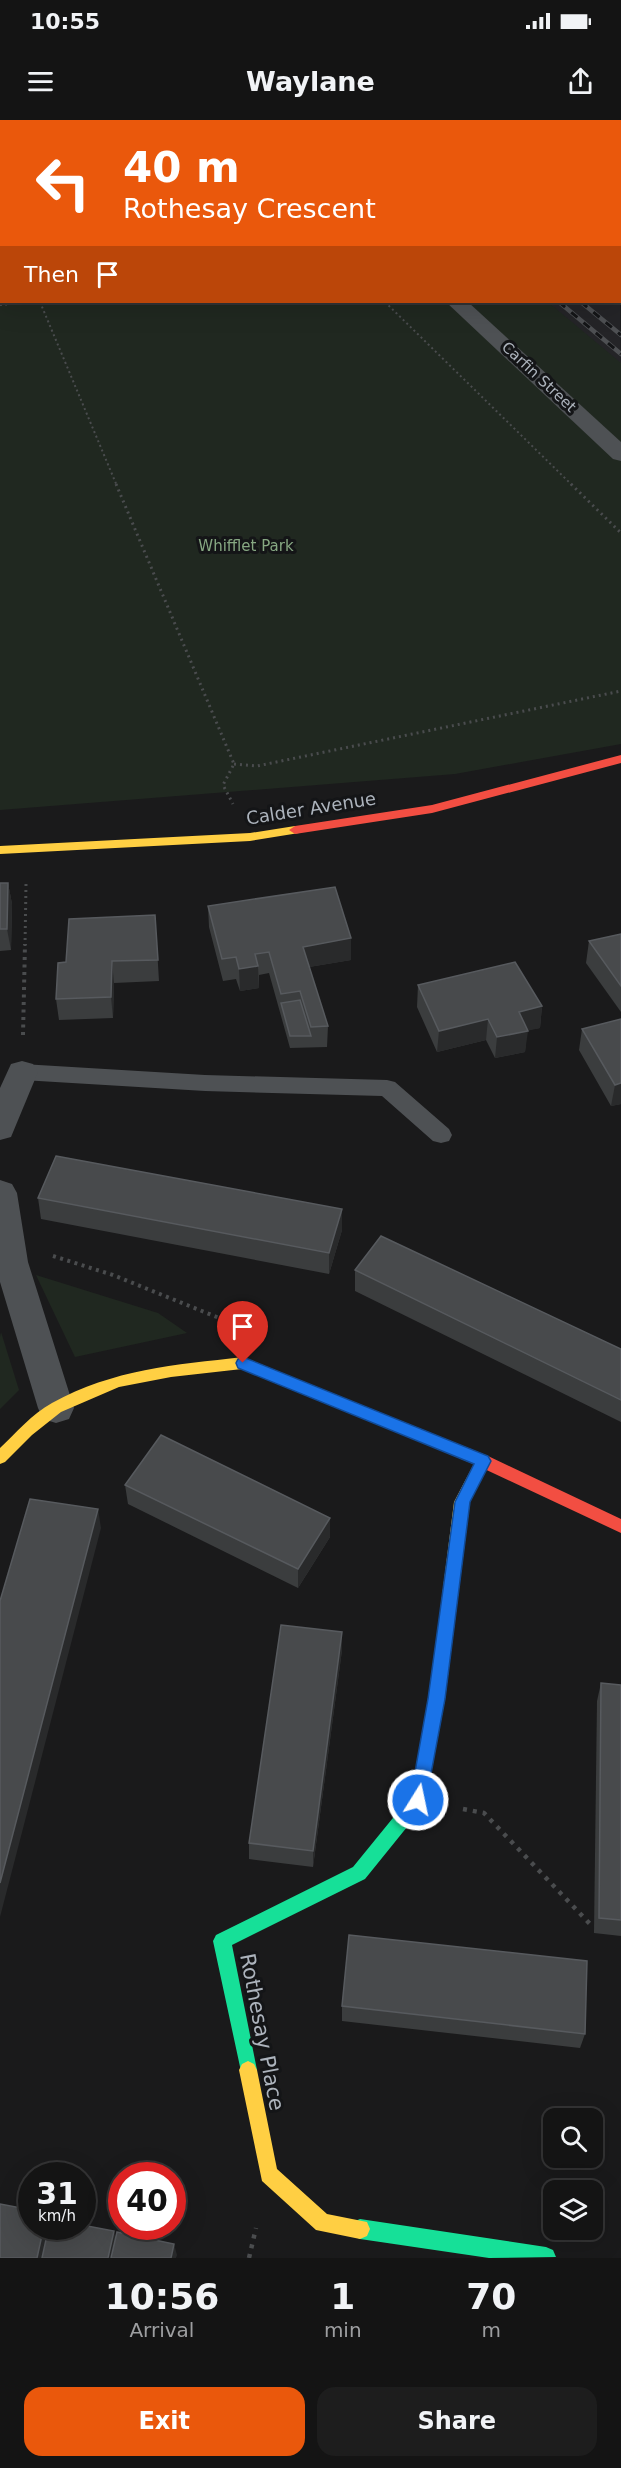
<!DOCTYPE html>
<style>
body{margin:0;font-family:"DejaVu Sans",sans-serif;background:#1d1d1d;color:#f1f3f6;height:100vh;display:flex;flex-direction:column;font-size:22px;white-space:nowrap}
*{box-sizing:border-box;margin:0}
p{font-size:20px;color:#9d9ea0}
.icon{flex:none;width:33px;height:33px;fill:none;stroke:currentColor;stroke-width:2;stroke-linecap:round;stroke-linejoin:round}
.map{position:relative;height:2138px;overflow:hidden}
.panel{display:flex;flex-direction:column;background:#141414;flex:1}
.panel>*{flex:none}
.hud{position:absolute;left:0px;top:0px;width:621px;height:183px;box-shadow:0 6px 24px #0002,0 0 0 2px #333334;background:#ea580c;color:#fff;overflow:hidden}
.buttons{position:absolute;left:543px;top:1988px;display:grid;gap:12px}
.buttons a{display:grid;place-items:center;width:60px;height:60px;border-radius:12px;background:#141414;box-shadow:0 6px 24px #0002,0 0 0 2px #333334;font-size:30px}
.speed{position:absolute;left:18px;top:2042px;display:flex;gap:12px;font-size:30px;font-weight:700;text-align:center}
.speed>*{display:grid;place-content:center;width:78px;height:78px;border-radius:50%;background:#141414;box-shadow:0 6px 24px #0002,0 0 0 2px #333334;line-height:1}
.speed small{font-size:15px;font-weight:400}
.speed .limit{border:9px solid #d22;background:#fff;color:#111}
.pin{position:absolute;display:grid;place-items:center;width:51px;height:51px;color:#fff;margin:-62px -26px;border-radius:50% 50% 50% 0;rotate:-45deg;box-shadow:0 0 6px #0007}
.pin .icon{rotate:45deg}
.me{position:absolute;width:66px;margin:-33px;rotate:10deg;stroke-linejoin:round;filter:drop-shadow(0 0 4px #0008)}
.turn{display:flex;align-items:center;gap:21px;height:126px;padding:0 24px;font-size:27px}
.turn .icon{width:78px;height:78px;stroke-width:2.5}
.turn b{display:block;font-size:42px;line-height:51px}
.then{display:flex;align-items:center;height:57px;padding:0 24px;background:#0003;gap:12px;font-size:22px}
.eta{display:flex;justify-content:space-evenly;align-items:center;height:102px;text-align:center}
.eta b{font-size:36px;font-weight:800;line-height:42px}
.button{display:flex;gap:12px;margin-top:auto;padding:12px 24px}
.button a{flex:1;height:69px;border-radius:18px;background:#ea580c;color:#fff;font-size:24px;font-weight:800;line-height:69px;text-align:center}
.button a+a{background:#1d1d1d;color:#f1f3f6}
.status{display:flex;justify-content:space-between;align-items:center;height:42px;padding:0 30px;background:#141414;direction:ltr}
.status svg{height:16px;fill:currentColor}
header{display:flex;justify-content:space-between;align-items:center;height:78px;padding:0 24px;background:#141414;font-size:27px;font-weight:800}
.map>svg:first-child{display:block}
</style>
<div class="status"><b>10:55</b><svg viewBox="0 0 49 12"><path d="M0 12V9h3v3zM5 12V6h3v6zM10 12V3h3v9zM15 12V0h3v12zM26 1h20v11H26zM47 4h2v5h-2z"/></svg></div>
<header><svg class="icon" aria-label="menu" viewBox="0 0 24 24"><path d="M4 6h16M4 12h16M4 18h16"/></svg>Waylane<svg class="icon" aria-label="share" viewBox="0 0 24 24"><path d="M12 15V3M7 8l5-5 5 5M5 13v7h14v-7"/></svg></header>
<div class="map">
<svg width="621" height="2138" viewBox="0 0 621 2138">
<rect width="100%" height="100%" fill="#1a1a1b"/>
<!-- built -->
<polygon fill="#242427" points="620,173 621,255 537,182 620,182"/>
<!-- green -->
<g fill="#202820">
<polygon points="0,150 2,182 548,182 621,243 621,624 455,654 0,690"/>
<polygon points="36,1155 158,1193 187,1213 75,1237"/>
<polygon points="1,1212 19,1270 0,1289 0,1217"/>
</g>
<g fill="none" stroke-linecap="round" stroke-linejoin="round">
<!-- path-far3 -->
<g stroke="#4a4c4e" stroke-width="2" stroke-dasharray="2 3" stroke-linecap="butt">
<polyline points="40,182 117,366"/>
<polyline points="385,182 573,366"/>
<polyline points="0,185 34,182"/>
</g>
<!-- path-far2 -->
<g stroke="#4a4c4e" stroke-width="3" stroke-dasharray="2 4" stroke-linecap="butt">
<polyline points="116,364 234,644 223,665 233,684"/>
<polyline points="571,364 621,413"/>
<polyline points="234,644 257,646 621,571"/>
<polyline points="25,826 26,764"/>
</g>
<!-- path-far1 -->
<g stroke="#4a4c4e" stroke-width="4" stroke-dasharray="3 4.5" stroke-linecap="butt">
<polyline points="23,915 25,824"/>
<polyline points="53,1136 113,1155 229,1202"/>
</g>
<!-- path -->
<g stroke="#4a4c4e" stroke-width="4.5" stroke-dasharray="4 6" stroke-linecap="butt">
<polyline points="463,1689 484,1693 591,1805"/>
<polyline points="249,2138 256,2108"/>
</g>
<!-- lane -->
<g fill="#4e5154" fill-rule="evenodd">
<polygon points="490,0 503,0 504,2 491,2"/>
<rect x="620" y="98" width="1" height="9"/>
<polygon points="22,944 205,955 387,960 395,962 449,1009 452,1015 449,1021 441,1023 433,1021 382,976 205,971 22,960 14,958 11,952 14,946"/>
</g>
<!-- street -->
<g fill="#4e5154" fill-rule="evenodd">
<polygon points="261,0 279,0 280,2 261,2"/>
<polygon points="0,136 2,136 0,149"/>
<polygon points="446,182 468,182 621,322 621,341 613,339"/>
<polygon points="22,941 33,944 38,952 11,1017 0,1020 0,968 11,944"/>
<polygon points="0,1060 12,1064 17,1073 28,1142 74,1288 69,1299 56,1303 43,1299 38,1288 0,1162"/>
</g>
<!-- fast -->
<g fill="#16e098" fill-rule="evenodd">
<polygon points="421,1656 427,1658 429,1664 424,1686 365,1759 232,1825 257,1950 254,1956 248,1959 242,1956 213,1821 216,1815 353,1747 410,1677 415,1658"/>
<polygon points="360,2099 546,2127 553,2130 556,2137 489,2138 360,2119 353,2116 350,2109 353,2102"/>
</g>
<!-- slow -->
<g fill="#ffcf43" fill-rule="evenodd">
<polygon points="295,706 301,710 299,713 250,721 0,734 0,726 250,713"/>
<path d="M 243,1237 L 363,1286 L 365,1290 L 363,1294 L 358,1296 L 242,1249 L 171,1257 L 119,1267 L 61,1292 L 32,1315 L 5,1342 L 0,1344 L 0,1328 C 16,1313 32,1294 52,1283 C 114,1249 174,1245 243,1237 Z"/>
<polygon points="483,1335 488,1336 490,1341 470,1382 445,1579 429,1664 427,1670 421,1672 415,1670 413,1664 429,1579 454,1382 478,1336"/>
<polygon points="248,1941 254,1944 257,1950 277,2049 327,2094 367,2102 370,2109 367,2116 360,2119 316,2110 262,2061 239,1950 242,1944"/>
</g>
<!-- jam -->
<g fill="#f24e42" fill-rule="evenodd">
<polygon points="621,635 621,643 432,693 295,714 289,710 295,706 432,685"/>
<polygon points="358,1284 488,1336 621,1399 621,1413 478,1346 353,1294 351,1290 353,1286"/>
</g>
<!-- rail casing -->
<g stroke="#4e5053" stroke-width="4.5">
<g id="rail">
<polyline points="343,0 345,2"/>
<polyline points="360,0 362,2"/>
<polyline points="559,182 621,234"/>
<polyline points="581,182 621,215"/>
</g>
</g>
<!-- rail -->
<use href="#rail" stroke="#141517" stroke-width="3" stroke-dasharray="8" stroke-linecap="butt"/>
</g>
<!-- wall -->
<g fill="#3b3d3e">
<polygon points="167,0 250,0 252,2 167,2"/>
<polygon points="2,68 2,125 0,125 0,69"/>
<polygon points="0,763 8,763 12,784 11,830 0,831"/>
<polygon points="208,786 351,818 351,840 309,847 328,906 327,927 290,928 269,853 259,855 259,868 240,871 236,859 223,861 209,807"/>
<polygon points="155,795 159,861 114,863 113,898 59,900 56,879 66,842"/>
<polygon points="621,814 621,892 586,843 589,821"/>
<polygon points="418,865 542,886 540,908 527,910 525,932 495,938 486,920 437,932 417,887"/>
<polygon points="621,899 621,984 611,986 579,930 582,909"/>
<polygon points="38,1078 342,1110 329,1154 41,1099"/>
<polygon points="355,1150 621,1229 621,1302 355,1171"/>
<polygon points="125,1365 330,1417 298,1468 128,1384"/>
<polygon points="342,1512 342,1530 313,1747 249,1739 249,1723"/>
<polygon points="601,1563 621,1565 621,1816 594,1813 597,1581"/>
<polygon points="342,1886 585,1914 580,1928 342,1901"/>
</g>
<!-- shaded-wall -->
<g fill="#292a2b">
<polygon points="8,763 12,784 11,830 7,809"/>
<polygon points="351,818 351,840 303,848 303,827"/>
<polygon points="112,841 114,863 113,898 111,877"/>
<polygon points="258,846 259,868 240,871 239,849"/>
<polygon points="542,886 540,908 522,912 528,911 525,932 495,938 497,917 519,892"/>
<polygon points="488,899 486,920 437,932 439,911"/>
<polygon points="621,963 621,984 611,986 615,965"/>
<polygon points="342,1089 342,1110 329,1154 329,1133"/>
<polygon points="98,1389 101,1408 0,1797 0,1763"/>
<polygon points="330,1398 330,1417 298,1468 298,1449"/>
<polygon points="342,1512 342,1530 313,1747 313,1731"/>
<polygon points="44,2106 51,2106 44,2138 37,2138"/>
<polygon points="114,2111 117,2123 114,2138 108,2138"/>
<polygon points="174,2124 177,2135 176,2138 171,2138"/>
</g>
<!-- building -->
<g fill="#484a4c" stroke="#575a5e" stroke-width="1.5">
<polygon points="31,0 103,0 104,2 31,2"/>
<polygon points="181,0 250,0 252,2 183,2"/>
<polygon points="2,68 2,105 0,105 0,69"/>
<polygon points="0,763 8,763 7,809 0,809"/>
<polygon points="335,767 351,818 303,827 328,906 311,907 300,871 281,874 269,832 255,834 258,846 239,849 236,837 222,839 208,786"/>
<polygon points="155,795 158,840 112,841 111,877 56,879 58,843 66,842 69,799"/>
<polygon points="621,814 621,866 589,821"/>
<polygon points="515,842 542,886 519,892 528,911 497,917 488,899 439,911 418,865"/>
<polygon points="300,880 311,916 290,916 281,883"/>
<polygon points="621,899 621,963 615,965 582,909"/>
<polygon points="56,1036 342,1089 329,1133 38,1078"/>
<polygon points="381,1116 621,1229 621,1280 355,1150"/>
<polygon points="161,1315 330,1398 298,1449 125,1365"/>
<polygon points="30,1379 98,1389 0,1763 0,1481"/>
<polygon points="281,1505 342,1512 313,1731 249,1723"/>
<polygon points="601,1563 621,1565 621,1800 599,1798"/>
<polygon points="349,1815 587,1841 585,1914 342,1886"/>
<polygon points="0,2084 32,2090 32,2106 44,2106 37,2138 0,2138"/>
<polygon points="82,2105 114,2111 108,2138 42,2138 49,2106"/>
<polygon points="117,2112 174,2124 171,2138 111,2138"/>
</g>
<!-- route -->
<polygon fill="#1a73e8" stroke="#114b97" stroke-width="1.5" points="243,1237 488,1336 491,1341 470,1382 445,1579 425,1686 418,1688 412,1686 410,1680 428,1579 455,1382 474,1344 238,1248 236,1243 238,1239"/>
<g text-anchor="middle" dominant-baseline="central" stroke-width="6" stroke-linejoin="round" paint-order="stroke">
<!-- far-street labels -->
<g font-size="15" fill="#acb3bc" stroke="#141517">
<text transform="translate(539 257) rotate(43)">Carfin Street</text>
</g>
<!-- far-park labels -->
<g font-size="15" fill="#86a782" stroke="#141517">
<text x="246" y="426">Whifflet Park</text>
</g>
<!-- street labels -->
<g font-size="18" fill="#acb3bc" stroke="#141517">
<text transform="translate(311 688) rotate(-9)">Calder Avenue</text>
</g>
<!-- near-street labels -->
<g font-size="21" fill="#acb3bc" stroke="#141517">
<text transform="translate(262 1912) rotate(79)">Rothesay Place</text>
</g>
</g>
</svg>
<div class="buttons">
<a><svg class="icon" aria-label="search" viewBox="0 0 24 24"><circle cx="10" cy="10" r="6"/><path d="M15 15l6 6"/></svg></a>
<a><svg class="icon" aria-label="layers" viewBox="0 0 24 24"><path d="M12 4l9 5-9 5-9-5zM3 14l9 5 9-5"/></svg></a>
</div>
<div class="speed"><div>31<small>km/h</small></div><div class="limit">40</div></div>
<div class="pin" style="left:243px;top:1243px;background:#d93025"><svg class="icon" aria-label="arrive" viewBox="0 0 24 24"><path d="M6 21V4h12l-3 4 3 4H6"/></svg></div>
<svg class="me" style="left:418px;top:1680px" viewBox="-20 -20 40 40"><circle r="17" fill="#1a73e8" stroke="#fff" stroke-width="3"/><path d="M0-11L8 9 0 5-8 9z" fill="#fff"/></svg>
<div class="hud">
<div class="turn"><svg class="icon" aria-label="left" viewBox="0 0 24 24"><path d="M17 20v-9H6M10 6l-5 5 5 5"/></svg><div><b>40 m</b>Rothesay Crescent</div></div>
<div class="then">Then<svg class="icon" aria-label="arrive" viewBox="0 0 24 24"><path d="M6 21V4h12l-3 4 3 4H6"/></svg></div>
</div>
</div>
<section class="panel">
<div class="eta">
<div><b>10:56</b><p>Arrival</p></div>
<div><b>1</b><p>min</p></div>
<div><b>70</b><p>m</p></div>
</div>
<div class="button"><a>Exit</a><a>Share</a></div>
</section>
